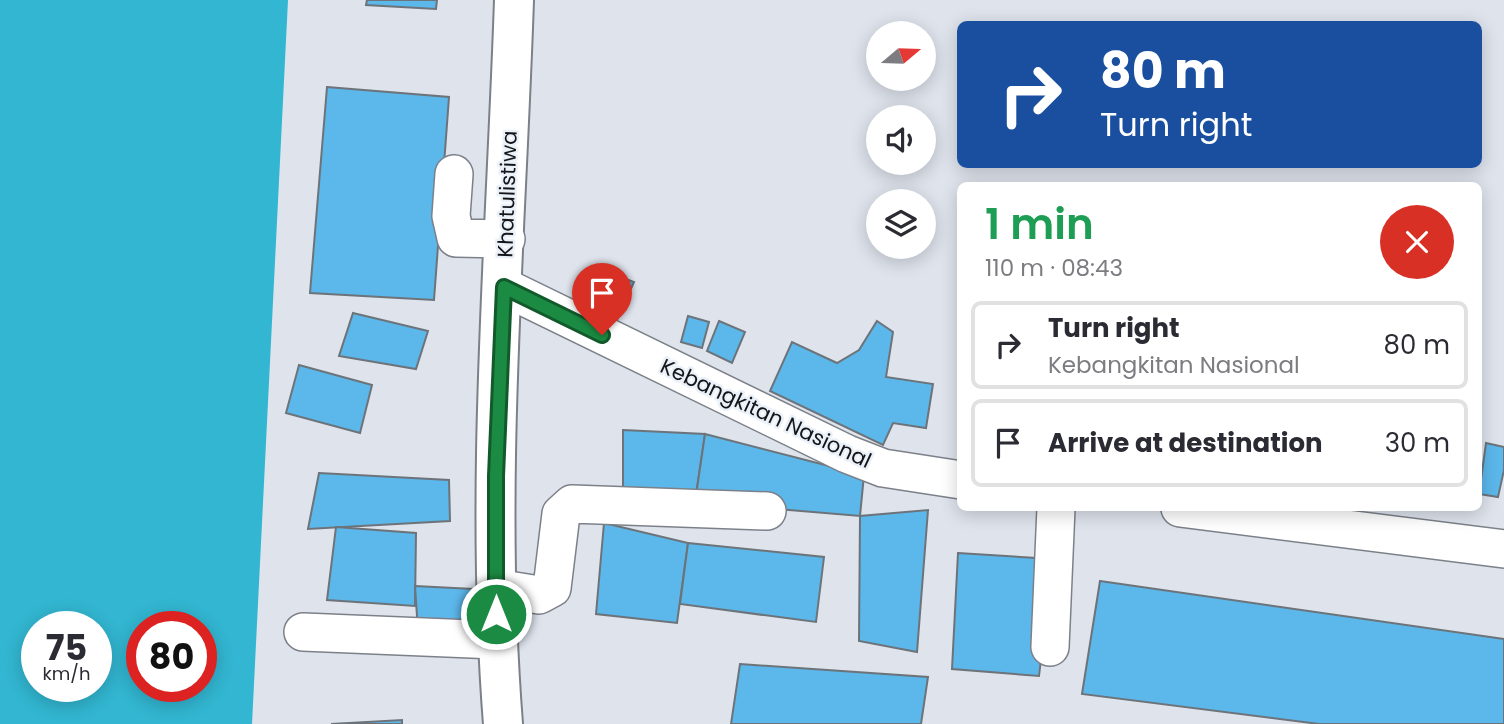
<!DOCTYPE html>
<meta charset="utf-8">
<style>
body{margin:0;font-family:Poppins,sans-serif;background:#f2f2f3;color:#2b2b33;height:100vh;display:flex;flex-direction:column;font-size:26px;white-space:nowrap}
*{box-sizing:border-box;margin:0}
p{font-size:23px;color:#7c7c81}
.icon{flex:none;width:38px;height:38px;fill:none;stroke:currentColor;stroke-width:2;stroke-linecap:round;stroke-linejoin:round}
.map{position:relative;flex:1;overflow:hidden}
.panel{position:absolute;left:957px;top:182px;width:525px;height:329px;display:flex;flex-direction:column;background:#fff;border-radius:10px;box-shadow:0 4px 18px #0003}
.panel>*{flex:none}
.banner{position:absolute;left:957px;top:21px;width:525px;height:147px;border-radius:10px;box-shadow:0 4px 18px #0003;background:#1a4fa0;color:#fff;overflow:hidden}
.needle{width:46px;rotate:71deg}
.buttons{position:absolute;left:866px;top:21px;display:grid;gap:14px}
.buttons a{display:grid;place-items:center;width:70px;height:70px;border-radius:50%;background:#fff;box-shadow:0 4px 18px #0003;font-size:35px}
.speed{position:absolute;left:21px;top:611px;display:flex;gap:14px;font-size:35px;font-weight:700;text-align:center}
.speed>*{display:grid;place-content:center;width:91px;height:91px;border-radius:50%;background:#fff;box-shadow:0 4px 18px #0003;line-height:1}
.speed small{font-size:18px;font-weight:400}
.speed .limit{border:10px solid #d22;background:#fff;color:#111}
.pin{position:absolute;display:grid;place-items:center;width:60px;height:60px;color:#fff;margin:-72px -30px;border-radius:50% 50% 50% 0;rotate:-45deg;box-shadow:0 0 7px #0007}
.pin .icon{rotate:45deg}
.me{position:absolute;width:77px;margin:-38px;rotate:0deg;stroke-linejoin:round;filter:drop-shadow(0 0 5px #0008)}
.turn{display:flex;align-items:center;gap:24px;height:147px;padding:0 28px;font-size:32px}
.turn .icon{width:91px;height:91px;stroke-width:2.5}
.turn b{display:block;font-size:49px;line-height:60px}
.round{display:grid;place-items:center;flex:none;width:74px;height:74px;border-radius:37px;background:#f2f2f3}
.headline{display:flex;align-items:center;justify-content:space-between;height:119px;padding:0 28px}
h1{font-size:42px;font-weight:600;line-height:52px;color:#1e9e55}
ul{padding:0;list-style:none}
li{display:flex;align-items:center;gap:21px;height:88px;margin:0 14px 10px;padding:0 14px;border:4px solid #e1e1e2;border-radius:10px}
li div{flex:1}
li b{display:block;font-size:26px}
li em{font-style:normal}
.map>svg:first-child{display:block}
</style>
<div class="map">
<svg width="1504" height="724" viewBox="0 0 1504 724">
<rect width="100%" height="100%" fill="#dee3ec"/>
<!-- water -->
<path fill="#32b6d1" fill-rule="evenodd" d="M 0,0 L 288,0 L 252,724 L 0,724 ZM 37,626 L 96,626 L 96,686 L 37,686 ZM 142,626 L 201,626 L 201,686 L 142,686 Z"/>
<!-- building -->
<g fill="#5cb7eb" stroke="#6c747a" stroke-width="2">
<polygon points="367,0 437,0 436,9 366,5"/>
<polygon points="327,87 449,97 434,300 310,293"/>
<polygon points="592,266 634,282 617,320 575,302"/>
<polygon points="353,313 428,331 416,369 339,356"/>
<polygon points="688,316 709,322 702,348 681,342"/>
<polygon points="719,321 745,332 732,363 707,351"/>
<polygon points="877,321 893,332 886,377 933,384 926,428 893,423 883,445 770,391 792,342 837,363 859,350"/>
<polygon points="299,365 372,385 360,433 286,413"/>
<polygon points="623,430 705,434 695,502 623,496"/>
<polygon points="705,434 864,475 860,516 695,502"/>
<polygon points="1486,443 1504,447 1504,470 1498,497 1479,494"/>
<polygon points="319,473 449,480 450,521 308,529"/>
<polygon points="928,510 917,652 859,641 860,516"/>
<polygon points="604,523 688,543 677,623 596,614"/>
<polygon points="336,527 416,533 415,606 327,600"/>
<polygon points="688,543 824,557 816,622 680,604"/>
<polygon points="958,553 1053,559 1039,676 952,669"/>
<polygon points="1100,581 1504,639 1504,724 1319,724 1082,694"/>
<polygon points="415,586 473,589 469,637 418,631"/>
<polygon points="740,664 928,677 921,724 731,724"/>
<polygon points="402,720 402,724 331,724"/>
</g>
<g fill="none" stroke-linecap="round" stroke-linejoin="round">
<!-- minor casing -->
<g stroke="#7c8189" stroke-width="40">
<g id="minor">
<polyline points="454,174 451,216 456,238 506,239"/>
<polyline points="504,287 847,454 883,468 961,480"/>
<polyline points="1180,508 1504,549"/>
<polyline points="496,588 539,595 552,588 561,514 572,504 767,511"/>
<polyline points="303,632 496,640"/>
<polyline points="1050,647 1056,508"/>
</g>
</g>
<!-- highway casing -->
<g stroke="#7c8189" stroke-width="42">
<path id="highway" d="M 503,724 C 484,485 506,239 514,0"/>
</g>
<!-- minor -->
<use href="#minor" stroke="#fff" stroke-width="37"/>
<!-- highway -->
<use href="#highway" stroke="#fff" stroke-width="38"/>
</g>
<g fill="none" stroke-linecap="round" stroke-linejoin="round">
<!-- route casing -->
<g stroke="#125a2b" stroke-width="18">
<polyline id="route" points="496,614 496,476 504,287 602,335"/>
</g>
<!-- route -->
<use href="#route" stroke="#1b8a42" stroke-width="12"/>
</g>
<g text-anchor="middle" dominant-baseline="central" stroke-width="5" stroke-linejoin="round" paint-order="stroke">
<!-- street labels -->
<g font-size="21" fill="#131518" stroke="#ebf1f9">
<text transform="translate(507 194) rotate(-88)">Khatulistiwa</text>
<text transform="translate(766 413) rotate(25)">Kebangkitan Nasional</text>
</g>
</g>
</svg>
<div class="buttons">
<a><svg class="needle" viewBox="-14 -14 28 28"><path d="M0-13l5 13h-10z" fill="#e53935"/><path d="M0 13l5-13h-10z" fill="#7c7c81"/></svg></a>
<a><svg class="icon" aria-label="sound" viewBox="0 0 24 24"><path d="M4 9h4l5-4v14l-5-4H4zM17 9q2 3 0 6"/></svg></a>
<a><svg class="icon" aria-label="layers" viewBox="0 0 24 24"><path d="M12 4l9 5-9 5-9-5zM3 14l9 5 9-5"/></svg></a>
</div>
<div class="speed"><div>75<small>km/h</small></div><div class="limit">80</div></div>
<div class="pin" style="left:602px;top:335px;background:#d93025"><svg class="icon" aria-label="arrive" viewBox="0 0 24 24"><path d="M6 21V4h12l-3 4 3 4H6"/></svg></div>
<svg class="me" style="left:496px;top:614px" viewBox="-20 -20 40 40"><circle r="17" fill="#1b8a42" stroke="#fff" stroke-width="3"/><path d="M0-11L8 9 0 5-8 9z" fill="#fff"/></svg>
<div class="banner">
<div class="turn"><svg class="icon" aria-label="right" viewBox="0 0 24 24"><path d="M7 20v-9h11M14 6l5 5-5 5"/></svg><div><b>80 m</b>Turn right</div></div>
</div>
<section class="panel">
<div class="headline"><div><h1>1 min</h1><p>110 m · 08:43</p></div><a class="round" style="background:#d93025;color:#fff"><svg class="icon" aria-label="close" viewBox="0 0 24 24"><path d="M6 6l12 12M18 6L6 18"/></svg></a></div>
<ul>
<li><svg class="icon" aria-label="right" viewBox="0 0 24 24"><path d="M7 20v-9h11M14 6l5 5-5 5"/></svg><div><b>Turn right</b><p>Kebangkitan Nasional</p></div><em>80 m</em></li>
<li><svg class="icon" aria-label="arrive" viewBox="0 0 24 24"><path d="M6 21V4h12l-3 4 3 4H6"/></svg><div><b>Arrive at destination</b></div><em>30 m</em></li>
</ul>
</section>
</div>
